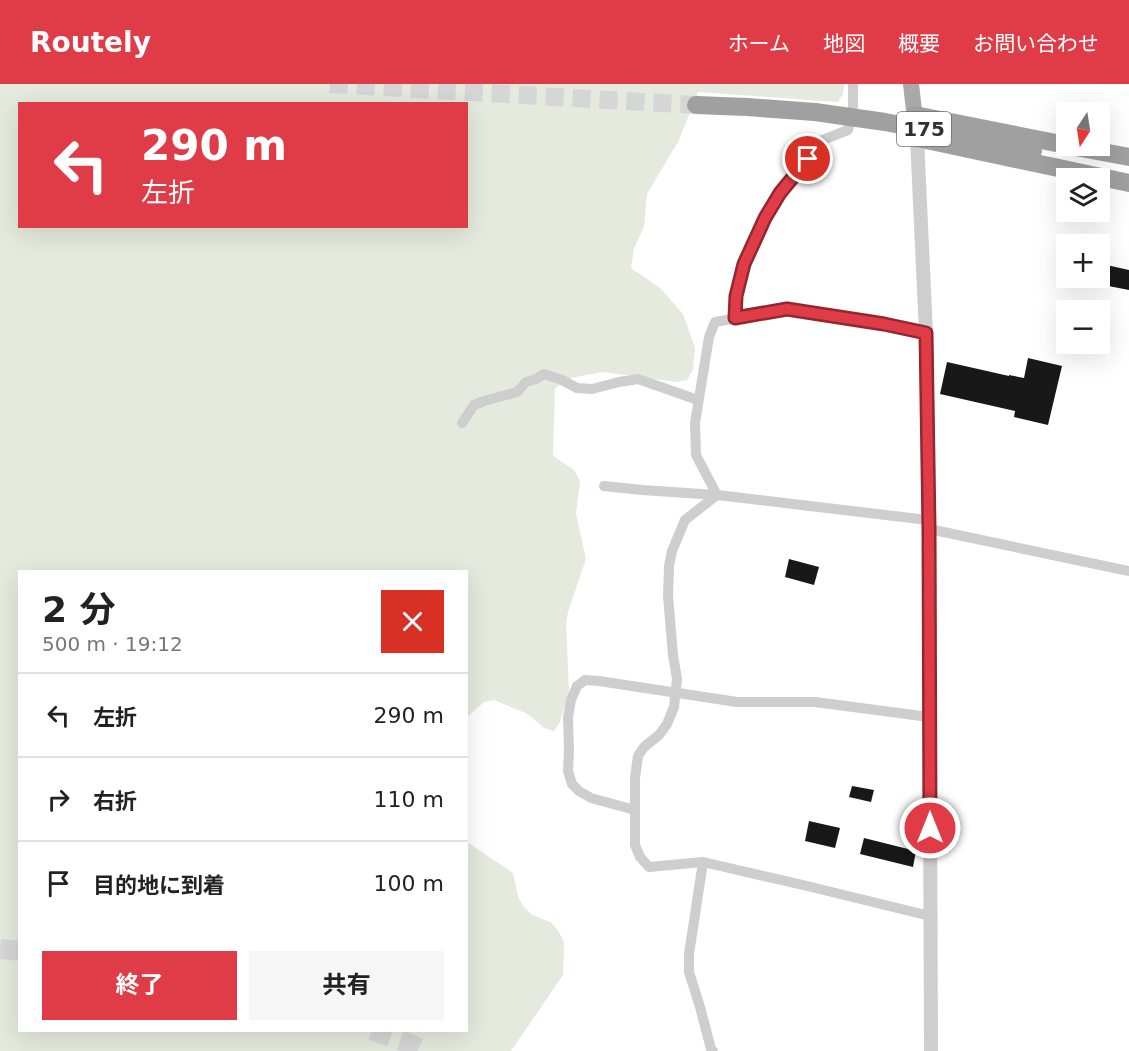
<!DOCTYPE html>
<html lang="ja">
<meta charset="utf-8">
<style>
body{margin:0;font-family:"DejaVu Sans","Noto Sans JP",sans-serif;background:#f6f6f6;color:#222;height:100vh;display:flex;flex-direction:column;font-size:22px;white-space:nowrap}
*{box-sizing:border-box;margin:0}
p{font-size:20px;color:#767676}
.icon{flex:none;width:33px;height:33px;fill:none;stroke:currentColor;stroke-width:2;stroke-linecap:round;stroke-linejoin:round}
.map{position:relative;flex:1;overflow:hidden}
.panel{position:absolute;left:18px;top:486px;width:450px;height:462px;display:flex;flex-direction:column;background:#fff;border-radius:0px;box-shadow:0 6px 24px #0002}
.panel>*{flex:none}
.top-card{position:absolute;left:18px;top:18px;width:450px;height:126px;border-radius:0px;box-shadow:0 6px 24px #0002;background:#e03c48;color:#fff;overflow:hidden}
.needle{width:39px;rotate:192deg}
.buttons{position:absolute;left:1056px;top:18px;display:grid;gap:12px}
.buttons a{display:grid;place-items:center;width:54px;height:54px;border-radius:0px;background:#fff;box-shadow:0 6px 24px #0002;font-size:30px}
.pin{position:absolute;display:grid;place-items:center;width:51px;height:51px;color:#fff;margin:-26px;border:3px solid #fff;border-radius:50%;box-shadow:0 2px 6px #0007}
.me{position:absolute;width:66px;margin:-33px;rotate:0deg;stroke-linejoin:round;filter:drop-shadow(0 0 4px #0008)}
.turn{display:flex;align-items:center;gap:21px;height:126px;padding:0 24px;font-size:27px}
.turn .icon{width:78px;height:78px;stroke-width:2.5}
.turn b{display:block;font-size:42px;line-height:51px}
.round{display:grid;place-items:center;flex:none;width:63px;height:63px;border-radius:0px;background:#f6f6f6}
.overview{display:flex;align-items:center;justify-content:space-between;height:102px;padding:0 24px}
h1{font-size:36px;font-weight:700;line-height:45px}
.primary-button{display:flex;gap:12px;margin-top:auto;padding:12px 24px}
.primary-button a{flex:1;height:69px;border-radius:0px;background:#e03c48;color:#fff;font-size:24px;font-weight:700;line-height:69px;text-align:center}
.primary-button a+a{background:#f6f6f6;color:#222}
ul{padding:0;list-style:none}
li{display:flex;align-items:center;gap:18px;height:84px;padding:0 24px;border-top:2px solid #e0e0e0}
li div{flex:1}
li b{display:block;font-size:22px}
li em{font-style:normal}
header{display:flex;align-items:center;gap:36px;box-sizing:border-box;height:84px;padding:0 30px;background:#e03c48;color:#fff}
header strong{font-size:28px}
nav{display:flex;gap:33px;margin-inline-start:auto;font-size:21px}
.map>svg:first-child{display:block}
</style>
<header>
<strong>Routely</strong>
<nav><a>ホーム</a><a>地図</a><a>概要</a><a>お問い合わせ</a></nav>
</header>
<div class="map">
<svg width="1129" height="967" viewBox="0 0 1129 967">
<rect width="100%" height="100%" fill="#fff"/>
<!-- green -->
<path fill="#e4eadd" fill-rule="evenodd" d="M 0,0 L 844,0 L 843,10 L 838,18 L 698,8 L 679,56 L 647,110 L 644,143 L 634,164 L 631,184 L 660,204 L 683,230 L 695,264 L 693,286 L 687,296 L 677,298 L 603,288 L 570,294 L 555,304 L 553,372 L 574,386 L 580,397 L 576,430 L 586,475 L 568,528 L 566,539 L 569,607 L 560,638 L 554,647 L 544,644 L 528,630 L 494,616 L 484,618 L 467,633 L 466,488 L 20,488 L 20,946 L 466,946 L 467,758 L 513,789 L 518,812 L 523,822 L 531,830 L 552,839 L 559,848 L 564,858 L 563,891 L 511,967 L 0,967 ZM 20,20 L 466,20 L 466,142 L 20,142 Z"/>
<!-- building -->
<g fill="#181818">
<polygon points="1102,180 1129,186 1129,206 1098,200"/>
<polygon points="1028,274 1062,282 1048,341 1014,333 1015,327 940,310 947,278 1009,292 1009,291 1024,294"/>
<polygon points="789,475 819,483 814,501 785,493"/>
<polygon points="852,702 874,706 871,718 849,713"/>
<polygon points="809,737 840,744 835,764 805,757"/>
<polygon points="864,754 916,767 913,783 860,770"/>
</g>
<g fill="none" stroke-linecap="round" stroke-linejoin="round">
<!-- trunk-tunnel -->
<polyline stroke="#d6d6d6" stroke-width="18" stroke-dasharray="18 9" stroke-linecap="butt" points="330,0 696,21"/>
<!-- motorway-tunnel -->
<g stroke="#d6d6d6" stroke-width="20" stroke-dasharray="20 10" stroke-linecap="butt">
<polyline points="0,865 20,867"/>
<polyline points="372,946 408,959 424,967"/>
</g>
<!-- minor -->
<g stroke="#cecece" stroke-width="10">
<polyline points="735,234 736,212 744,180 765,134 780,109 808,75 820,57 848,46 853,22 853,0"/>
<polyline points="462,339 474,321 484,317 517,308 526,298 536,295 544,290 562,296 577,304 592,305 619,298 638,295 698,316"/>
<polyline points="604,402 642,406 717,411 928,436"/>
<polyline points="717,411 685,436 672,467 669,482 668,512 673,571 677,595 674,623 667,640 659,651 644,663 638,672 635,694 635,761 640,773 649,783 703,778 803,801 930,832"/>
<polyline points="717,411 696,371 695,339 709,253 715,238 787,225 884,240 926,249"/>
<polyline points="929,445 1129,487"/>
<polyline points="635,726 591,714 579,707 572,700 568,687 569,666 568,633 571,616 577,602 585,596 599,597 737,618 815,618 929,633"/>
<polyline points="703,778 689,870 689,888 700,923 711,965 713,967"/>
</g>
<!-- tertiary -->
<polyline stroke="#cecece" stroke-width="14" points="917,54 926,249 929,445 931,967"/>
<!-- primary -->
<polyline stroke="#a9a9a9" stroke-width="16" points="911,0 916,44"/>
<!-- trunk -->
<g stroke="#a0a0a0" stroke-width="18">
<polyline points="696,21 747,23 815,28"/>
<polyline points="915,31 1066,61"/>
<polyline points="917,54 1129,99"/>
<polyline points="1070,62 1129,73"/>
</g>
<!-- trunk-bridge -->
<polyline stroke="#a0a0a0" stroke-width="18" points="815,28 885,38 1033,67"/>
</g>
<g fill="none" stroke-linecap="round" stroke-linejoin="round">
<!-- route casing -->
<g stroke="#92272f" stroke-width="15">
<polyline id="route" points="808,75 780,109 765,134 744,180 736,212 735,234 787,225 884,240 926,249 929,445 930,744"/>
</g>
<!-- route -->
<use href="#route" stroke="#e03c48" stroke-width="10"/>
</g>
<g text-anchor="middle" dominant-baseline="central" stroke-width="6" stroke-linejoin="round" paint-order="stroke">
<!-- shield labels -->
<rect fill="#fff" stroke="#6f6f6f" stroke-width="1.5" x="897" y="28" width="54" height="34" rx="4.5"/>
<g font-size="20" font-weight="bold" fill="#313131">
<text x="924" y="45">175</text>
</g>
</g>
</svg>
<div class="buttons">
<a><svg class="needle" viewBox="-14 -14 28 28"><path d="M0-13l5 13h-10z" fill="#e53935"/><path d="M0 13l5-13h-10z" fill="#767676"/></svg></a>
<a><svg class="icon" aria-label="layers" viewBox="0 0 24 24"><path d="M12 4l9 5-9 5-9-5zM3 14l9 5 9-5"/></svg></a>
<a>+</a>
<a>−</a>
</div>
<div class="pin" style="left:808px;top:75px;background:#d93025"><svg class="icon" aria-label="arrive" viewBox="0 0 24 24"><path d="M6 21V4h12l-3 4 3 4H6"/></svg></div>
<svg class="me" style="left:930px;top:744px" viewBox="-20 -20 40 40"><circle r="17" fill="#e03c48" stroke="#fff" stroke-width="3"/><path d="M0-11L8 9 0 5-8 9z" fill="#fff"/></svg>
<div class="top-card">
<div class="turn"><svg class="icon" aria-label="left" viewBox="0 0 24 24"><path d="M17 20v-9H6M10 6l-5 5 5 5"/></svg><div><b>290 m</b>左折</div></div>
</div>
<section class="panel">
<div class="overview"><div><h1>2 分</h1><p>500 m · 19:12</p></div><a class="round" style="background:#d93025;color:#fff"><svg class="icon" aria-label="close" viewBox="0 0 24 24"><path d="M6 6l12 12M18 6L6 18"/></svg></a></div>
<ul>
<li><svg class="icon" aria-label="left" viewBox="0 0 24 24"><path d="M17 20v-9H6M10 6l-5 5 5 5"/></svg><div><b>左折</b></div><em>290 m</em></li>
<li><svg class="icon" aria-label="right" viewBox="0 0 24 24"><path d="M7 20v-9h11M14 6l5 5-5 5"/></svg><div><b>右折</b></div><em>110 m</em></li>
<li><svg class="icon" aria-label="arrive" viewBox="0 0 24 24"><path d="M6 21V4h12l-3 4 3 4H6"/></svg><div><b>目的地に到着</b></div><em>100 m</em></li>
</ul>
<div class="primary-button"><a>終了</a><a>共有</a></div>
</section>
</div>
